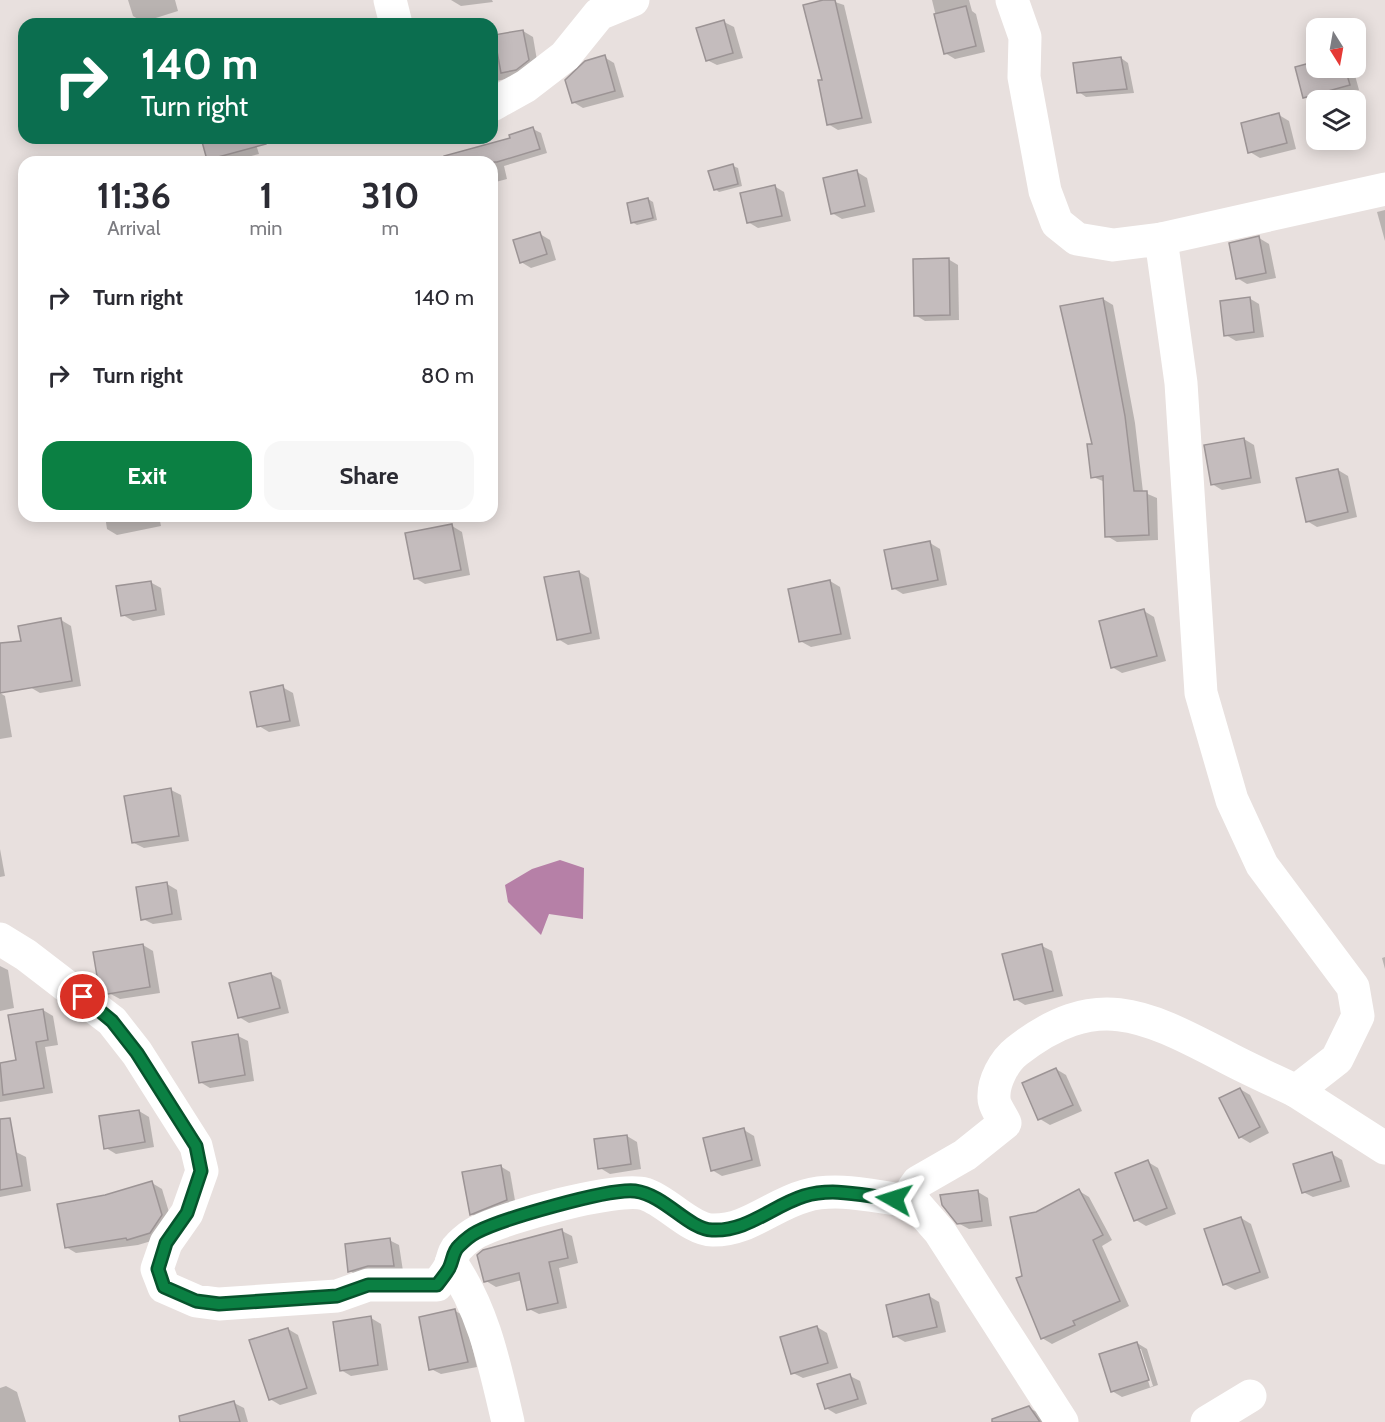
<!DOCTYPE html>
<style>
body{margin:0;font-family:Cabin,sans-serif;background:#f7f7f7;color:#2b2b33;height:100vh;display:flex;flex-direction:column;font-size:22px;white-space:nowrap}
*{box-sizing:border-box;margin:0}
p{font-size:20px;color:#7c7c81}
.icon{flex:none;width:33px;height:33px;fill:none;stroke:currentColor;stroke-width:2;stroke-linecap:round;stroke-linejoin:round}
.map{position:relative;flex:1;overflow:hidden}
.side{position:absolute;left:18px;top:156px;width:480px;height:366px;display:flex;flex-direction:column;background:#fff;border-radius:18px;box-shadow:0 3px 15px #0003}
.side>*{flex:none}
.top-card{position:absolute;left:18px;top:18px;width:480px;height:126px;border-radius:18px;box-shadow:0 3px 15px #0003;background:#0b6e4f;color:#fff;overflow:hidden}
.needle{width:39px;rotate:169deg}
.buttons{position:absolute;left:1306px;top:18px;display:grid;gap:12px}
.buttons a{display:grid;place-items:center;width:60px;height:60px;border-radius:12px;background:#fff;box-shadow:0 3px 15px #0003;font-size:30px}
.pin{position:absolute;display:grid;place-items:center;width:51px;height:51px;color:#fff;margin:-26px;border:3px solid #fff;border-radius:50%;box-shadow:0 2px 6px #0007}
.me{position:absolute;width:66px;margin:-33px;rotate:276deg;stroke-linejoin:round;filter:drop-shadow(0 0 4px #0008)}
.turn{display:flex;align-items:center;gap:21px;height:126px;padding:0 24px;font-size:27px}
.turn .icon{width:78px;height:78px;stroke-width:2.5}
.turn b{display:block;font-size:42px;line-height:51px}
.eta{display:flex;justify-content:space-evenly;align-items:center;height:102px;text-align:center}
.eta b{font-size:36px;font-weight:700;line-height:42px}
.action{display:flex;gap:12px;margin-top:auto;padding:12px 24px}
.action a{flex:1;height:69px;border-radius:18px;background:#0b8043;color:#fff;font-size:24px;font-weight:700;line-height:69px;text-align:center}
.action a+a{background:#f7f7f7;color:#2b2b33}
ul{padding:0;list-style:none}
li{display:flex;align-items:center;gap:18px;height:78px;padding:0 24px}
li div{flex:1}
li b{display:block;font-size:22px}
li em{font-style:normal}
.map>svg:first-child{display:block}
</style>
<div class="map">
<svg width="1385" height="1422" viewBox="0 0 1385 1422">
<rect width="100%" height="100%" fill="#e8e0de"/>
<!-- water -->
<polygon fill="#b680a7" points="560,860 584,868 583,919 549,914 541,935 508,902 505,885 532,869"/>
<!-- shadow -->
<g fill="#0003" fill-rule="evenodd">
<polygon points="128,0 175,0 178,11 143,22 133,16"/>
<polygon points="451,0 492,0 493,2 461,6"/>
<polygon points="829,0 844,5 872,123 838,130 828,124"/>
<polygon points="932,0 969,0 972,11 976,14 985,52 955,59 945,53"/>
<polygon points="724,22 734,27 743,58 717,65 707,60"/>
<polygon points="523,31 533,37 538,66 527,75 496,81 499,91 492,96 492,51"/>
<polygon points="604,57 614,63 624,97 583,108 573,102"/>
<polygon points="1121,58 1128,63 1134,93 1086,97 1079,92"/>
<polygon points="1317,62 1317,68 1353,68 1359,90 1315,103 1305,97"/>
<polygon points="1279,115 1289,121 1296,149 1260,158 1250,152"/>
<polygon points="533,129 541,133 547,153 504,166 507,179 492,183 492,162 469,162"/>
<polygon points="202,138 254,138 259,154 229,162 213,162 208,159"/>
<polygon points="733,166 738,168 742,186 719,192 715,189"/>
<polygon points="857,172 867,178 875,212 842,219 832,213"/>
<polygon points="774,186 784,192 791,221 758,228 748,222"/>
<polygon points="648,199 653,202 657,220 637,225 632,222"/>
<polygon points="1385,210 1385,241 1377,212"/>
<polygon points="540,234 550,240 556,260 531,268 521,262"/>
<polygon points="1259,238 1269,244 1276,278 1247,284 1237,278"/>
<polygon points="948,259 958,265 959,320 925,321 915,315"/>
<polygon points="1249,298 1259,304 1264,337 1236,341 1226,335"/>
<polygon points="1103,299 1113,305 1135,423 1143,492 1157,498 1158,540 1117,542 1107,536 1105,482 1093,477"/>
<polygon points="1244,439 1254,445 1261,483 1222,490 1212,484"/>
<polygon points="1338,470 1348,476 1357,517 1317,527 1307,521"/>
<polygon points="105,516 159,516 161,526 117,535 107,529"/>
<polygon points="452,526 462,532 470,575 425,584 415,578"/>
<polygon points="930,543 940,549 947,585 903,594 893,588"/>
<polygon points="579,572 589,578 600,639 568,645 558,639"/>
<polygon points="830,581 840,587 851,639 811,647 800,641"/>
<polygon points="150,582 161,588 165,615 133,621 123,615"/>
<polygon points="1144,611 1154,617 1166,661 1122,673 1112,667"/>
<polygon points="61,620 71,626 81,686 40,693 30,687"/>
<polygon points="282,687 293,693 300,726 269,732 259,726"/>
<polygon points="0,693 5,696 12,737 0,739"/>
<polygon points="171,790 181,795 189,841 144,848 134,843"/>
<polygon points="0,849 5,876 0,877"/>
<polygon points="167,884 177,890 182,920 153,924 143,919"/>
<polygon points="143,945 153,951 160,993 120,999 109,993"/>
<polygon points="1042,946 1052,951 1063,996 1025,1005 1015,999"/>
<polygon points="1385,957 1385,969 1382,958"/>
<polygon points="0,966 8,970 14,1008 0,1011"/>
<polygon points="271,974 281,980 289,1013 249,1023 239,1017"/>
<polygon points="43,1010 53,1016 58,1045 45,1047 53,1093 0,1102 0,1064 18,1061"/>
<polygon points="238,1036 248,1041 254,1081 210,1088 200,1082"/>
<polygon points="1056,1069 1066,1075 1082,1111 1050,1125 1040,1119 1024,1084"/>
<polygon points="1240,1089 1250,1095 1269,1133 1250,1143 1240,1137"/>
<polygon points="139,1111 149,1117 154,1147 116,1154 106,1148"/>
<polygon points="744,1130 754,1136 761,1166 722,1176 712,1170"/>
<polygon points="627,1136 637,1142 641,1169 610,1174 600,1168"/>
<polygon points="16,1152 26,1157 31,1191 0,1197 0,1154"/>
<polygon points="1332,1154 1342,1160 1350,1187 1313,1197 1303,1192"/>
<polygon points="1148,1162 1158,1168 1176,1214 1146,1226 1136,1220"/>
<polygon points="500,1166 510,1172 516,1206 481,1219 471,1214"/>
<polygon points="152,1183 162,1189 172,1222 161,1238 138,1245 76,1253 66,1247"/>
<polygon points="1079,1191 1089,1197 1112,1240 1102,1246 1129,1306 1052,1344 1042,1338 1024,1277"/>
<polygon points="978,1192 988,1198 992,1226 969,1229 958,1223"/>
<polygon points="1241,1218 1251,1224 1269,1278 1235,1290 1224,1284"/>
<polygon points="562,1231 572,1236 578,1263 559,1268 567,1308 539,1314 529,1309 522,1280 496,1287 486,1281"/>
<polygon points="389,1240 399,1245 403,1271 360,1277 350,1271"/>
<polygon points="929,1296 939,1302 946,1332 905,1342 895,1336"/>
<polygon points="455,1311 465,1316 477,1367 441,1374 431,1369"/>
<polygon points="371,1318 381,1324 388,1370 351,1376 341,1370"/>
<polygon points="817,1327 827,1333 838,1368 803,1378 793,1373"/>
<polygon points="288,1329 298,1335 317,1394 280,1405 270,1399"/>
<path d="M 1137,1343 L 1147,1349 L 1158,1385 L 1122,1397 L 1112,1391 ZM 1138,1349 L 1141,1349 L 1153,1386 L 1150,1387 Z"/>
<polygon points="850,1376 860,1381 867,1404 836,1414 826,1408"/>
<polygon points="6,1386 17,1392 26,1422 0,1422 0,1388"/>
<polygon points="234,1403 244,1408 248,1422 198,1422"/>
<polygon points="1029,1408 1039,1413 1045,1422 1018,1422"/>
</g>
<!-- building -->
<g fill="#c4bcbd" stroke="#9c9495" stroke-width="1.5">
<polygon points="823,0 835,0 862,118 827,125 818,80 822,80 803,5"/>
<polygon points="966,6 976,46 944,54 934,14"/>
<polygon points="724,20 733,53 706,61 696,28"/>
<polygon points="523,30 529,60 516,70 501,73 494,35"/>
<polygon points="605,55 615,91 572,103 565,80 585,61"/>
<polygon points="1121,57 1127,89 1077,93 1073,63"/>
<polygon points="1317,61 1317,68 1345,68 1350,85 1303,98 1295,67"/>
<polygon points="1279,113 1287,143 1248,153 1241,123"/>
<polygon points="533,127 540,149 497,162 445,162 444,156 510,138 509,135"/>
<polygon points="201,138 265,138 266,144 207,160"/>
<polygon points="733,164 738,184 714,190 708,171"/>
<polygon points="857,170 865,206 831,214 823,178"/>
<polygon points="775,185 782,216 747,223 740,193"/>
<polygon points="648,198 653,218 631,223 627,203"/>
<polygon points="540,232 547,254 520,263 513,240"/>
<polygon points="1259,236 1266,273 1236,279 1229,243"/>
<polygon points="949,258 950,315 914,316 913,259"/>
<polygon points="1250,297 1254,332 1224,336 1220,301"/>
<polygon points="1103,298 1125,416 1134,491 1147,491 1149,535 1105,537 1103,476 1091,478 1087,444 1092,444 1060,306"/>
<polygon points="1244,438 1251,478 1211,485 1204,445"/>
<polygon points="1338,469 1348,512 1306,522 1296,478"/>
<polygon points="452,524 461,570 414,579 405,533"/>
<polygon points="930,541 938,580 892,589 884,550"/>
<polygon points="579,571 591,633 557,640 544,577"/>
<polygon points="830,580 841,634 799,642 788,589"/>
<polygon points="151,581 156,610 121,616 116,586"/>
<polygon points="1144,609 1157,656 1111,668 1099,621"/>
<polygon points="61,618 72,681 0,693 0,643 21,641 18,626"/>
<polygon points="283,685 290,721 257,727 250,692"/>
<polygon points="171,788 179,836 132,843 124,796"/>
<polygon points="167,882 172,914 141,920 136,887"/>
<polygon points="143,944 150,987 108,994 99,988 93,952"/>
<polygon points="1042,944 1053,991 1014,1000 1002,954"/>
<polygon points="271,973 280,1008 238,1018 229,983"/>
<polygon points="43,1009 48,1040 36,1042 44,1088 3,1095 0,1063 16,1060 8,1015"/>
<polygon points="238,1034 245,1075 199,1083 192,1042"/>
<polygon points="1056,1068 1073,1105 1038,1120 1022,1083"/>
<polygon points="1240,1088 1260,1127 1239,1138 1219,1098"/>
<polygon points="139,1110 145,1142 104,1149 99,1116"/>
<polygon points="10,1118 22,1186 0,1190 0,1119"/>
<polygon points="744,1128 752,1160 711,1171 703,1138"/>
<polygon points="627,1135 631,1164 598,1169 594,1139"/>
<polygon points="1332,1152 1341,1181 1302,1193 1293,1164"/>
<polygon points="1148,1160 1167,1208 1134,1221 1115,1173"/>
<polygon points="501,1165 507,1200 470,1215 462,1172"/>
<polygon points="152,1181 162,1215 150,1233 127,1240 126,1238 65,1248 57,1204 105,1195"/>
<polygon points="1079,1189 1103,1235 1093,1240 1120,1301 1073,1321 1075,1325 1041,1339 1016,1278 1022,1276 1010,1217 1036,1212"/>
<polygon points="978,1190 982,1221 957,1224 942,1205 940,1195"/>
<polygon points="1241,1217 1260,1272 1223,1285 1204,1229"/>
<polygon points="562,1229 568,1258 549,1262 558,1303 527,1310 519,1273 484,1282 477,1255 483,1250"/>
<polygon points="390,1238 394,1266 368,1266 348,1272 345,1244"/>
<polygon points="929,1294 937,1327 893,1337 886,1305"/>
<polygon points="455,1309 468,1362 429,1370 419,1317"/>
<polygon points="371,1316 378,1365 340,1371 333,1322"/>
<polygon points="817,1326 828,1363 791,1374 780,1337"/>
<polygon points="288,1328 307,1388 269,1400 249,1340"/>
<polygon points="1137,1342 1149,1380 1111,1392 1099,1354"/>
<polygon points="850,1374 858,1399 825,1409 817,1384"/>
<polygon points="234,1401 240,1422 180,1422 179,1416"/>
<polygon points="1029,1406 1040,1422 992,1422 992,1419"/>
</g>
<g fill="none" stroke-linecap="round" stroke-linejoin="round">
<!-- minor -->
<g stroke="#fff" stroke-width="33">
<polyline points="390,0 396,24"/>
<polyline points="1012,0 1025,37 1024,77 1045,191 1057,223 1077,239 1113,245 1161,239 1181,383 1201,693 1232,800 1262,865 1353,987 1358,1016 1337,1059 1296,1091 1385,1148"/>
<polyline points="492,105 526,86 565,56 599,14 633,0"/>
<polyline points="1161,239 1385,189"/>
<path d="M 0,939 L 26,955 L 112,1021 L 137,1053 L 196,1146 L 202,1171 L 187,1213 L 166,1243 L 157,1269 L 164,1287 L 196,1301 L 219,1304 L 337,1296 L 368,1285 L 437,1285 C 441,1280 445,1275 448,1270 C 453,1263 452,1252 459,1246 C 464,1241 471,1235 477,1232 C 505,1217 617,1186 645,1194 C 667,1201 691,1230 712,1230 C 748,1231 772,1205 805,1196 C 839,1186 878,1198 913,1201 L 913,1189 L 918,1182 L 965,1155 L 1005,1123 C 1002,1116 994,1106 994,1098 C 993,1082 1004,1061 1017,1051 C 1095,990 1143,1014 1222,1055 C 1246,1068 1271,1079 1296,1091"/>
<polyline points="913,1201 940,1232 1062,1422"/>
<path d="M 451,1263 C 484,1310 495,1367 508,1422"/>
<polyline points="1207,1422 1250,1396"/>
</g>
</g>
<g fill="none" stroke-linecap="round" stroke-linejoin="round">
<!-- route casing -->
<g stroke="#07532c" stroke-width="15">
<path id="route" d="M 83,997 L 112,1021 L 137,1053 L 196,1146 L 201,1171 L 187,1213 L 166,1243 L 158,1269 L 164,1287 L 196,1301 L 219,1304 L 337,1296 L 368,1285 L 437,1285 C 441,1280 445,1275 448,1270 C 453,1263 452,1252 459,1246 C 464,1241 471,1235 477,1232 C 502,1219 609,1188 635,1191 C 665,1195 688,1229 712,1230 C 747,1232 772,1206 804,1196 C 834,1187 864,1196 894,1199"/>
</g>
<!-- route -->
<use href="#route" stroke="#0b8043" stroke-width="10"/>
</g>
</svg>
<div class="buttons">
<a><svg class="needle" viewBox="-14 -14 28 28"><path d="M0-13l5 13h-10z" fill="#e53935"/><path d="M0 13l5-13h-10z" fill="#7c7c81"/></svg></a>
<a><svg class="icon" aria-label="layers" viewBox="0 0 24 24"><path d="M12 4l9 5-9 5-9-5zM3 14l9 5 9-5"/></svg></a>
</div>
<div class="pin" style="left:83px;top:997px;background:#d93025"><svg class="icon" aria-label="arrive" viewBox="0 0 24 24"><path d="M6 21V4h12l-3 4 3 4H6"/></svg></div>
<svg class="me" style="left:894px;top:1199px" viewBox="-20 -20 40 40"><path d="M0-17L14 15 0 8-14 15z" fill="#0b8043" stroke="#fff" stroke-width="4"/></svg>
<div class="top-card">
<div class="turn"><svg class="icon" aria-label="right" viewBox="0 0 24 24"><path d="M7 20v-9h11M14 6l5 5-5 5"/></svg><div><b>140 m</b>Turn right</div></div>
</div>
<section class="side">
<div class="eta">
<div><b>11:36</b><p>Arrival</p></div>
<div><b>1</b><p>min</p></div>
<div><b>310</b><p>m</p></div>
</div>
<ul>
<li><svg class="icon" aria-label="right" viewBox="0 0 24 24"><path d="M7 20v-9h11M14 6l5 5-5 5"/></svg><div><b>Turn right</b></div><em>140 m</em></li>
<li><svg class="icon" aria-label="right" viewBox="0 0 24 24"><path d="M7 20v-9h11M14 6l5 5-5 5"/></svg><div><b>Turn right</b></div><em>80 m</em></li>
</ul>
<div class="action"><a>Exit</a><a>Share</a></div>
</section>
</div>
